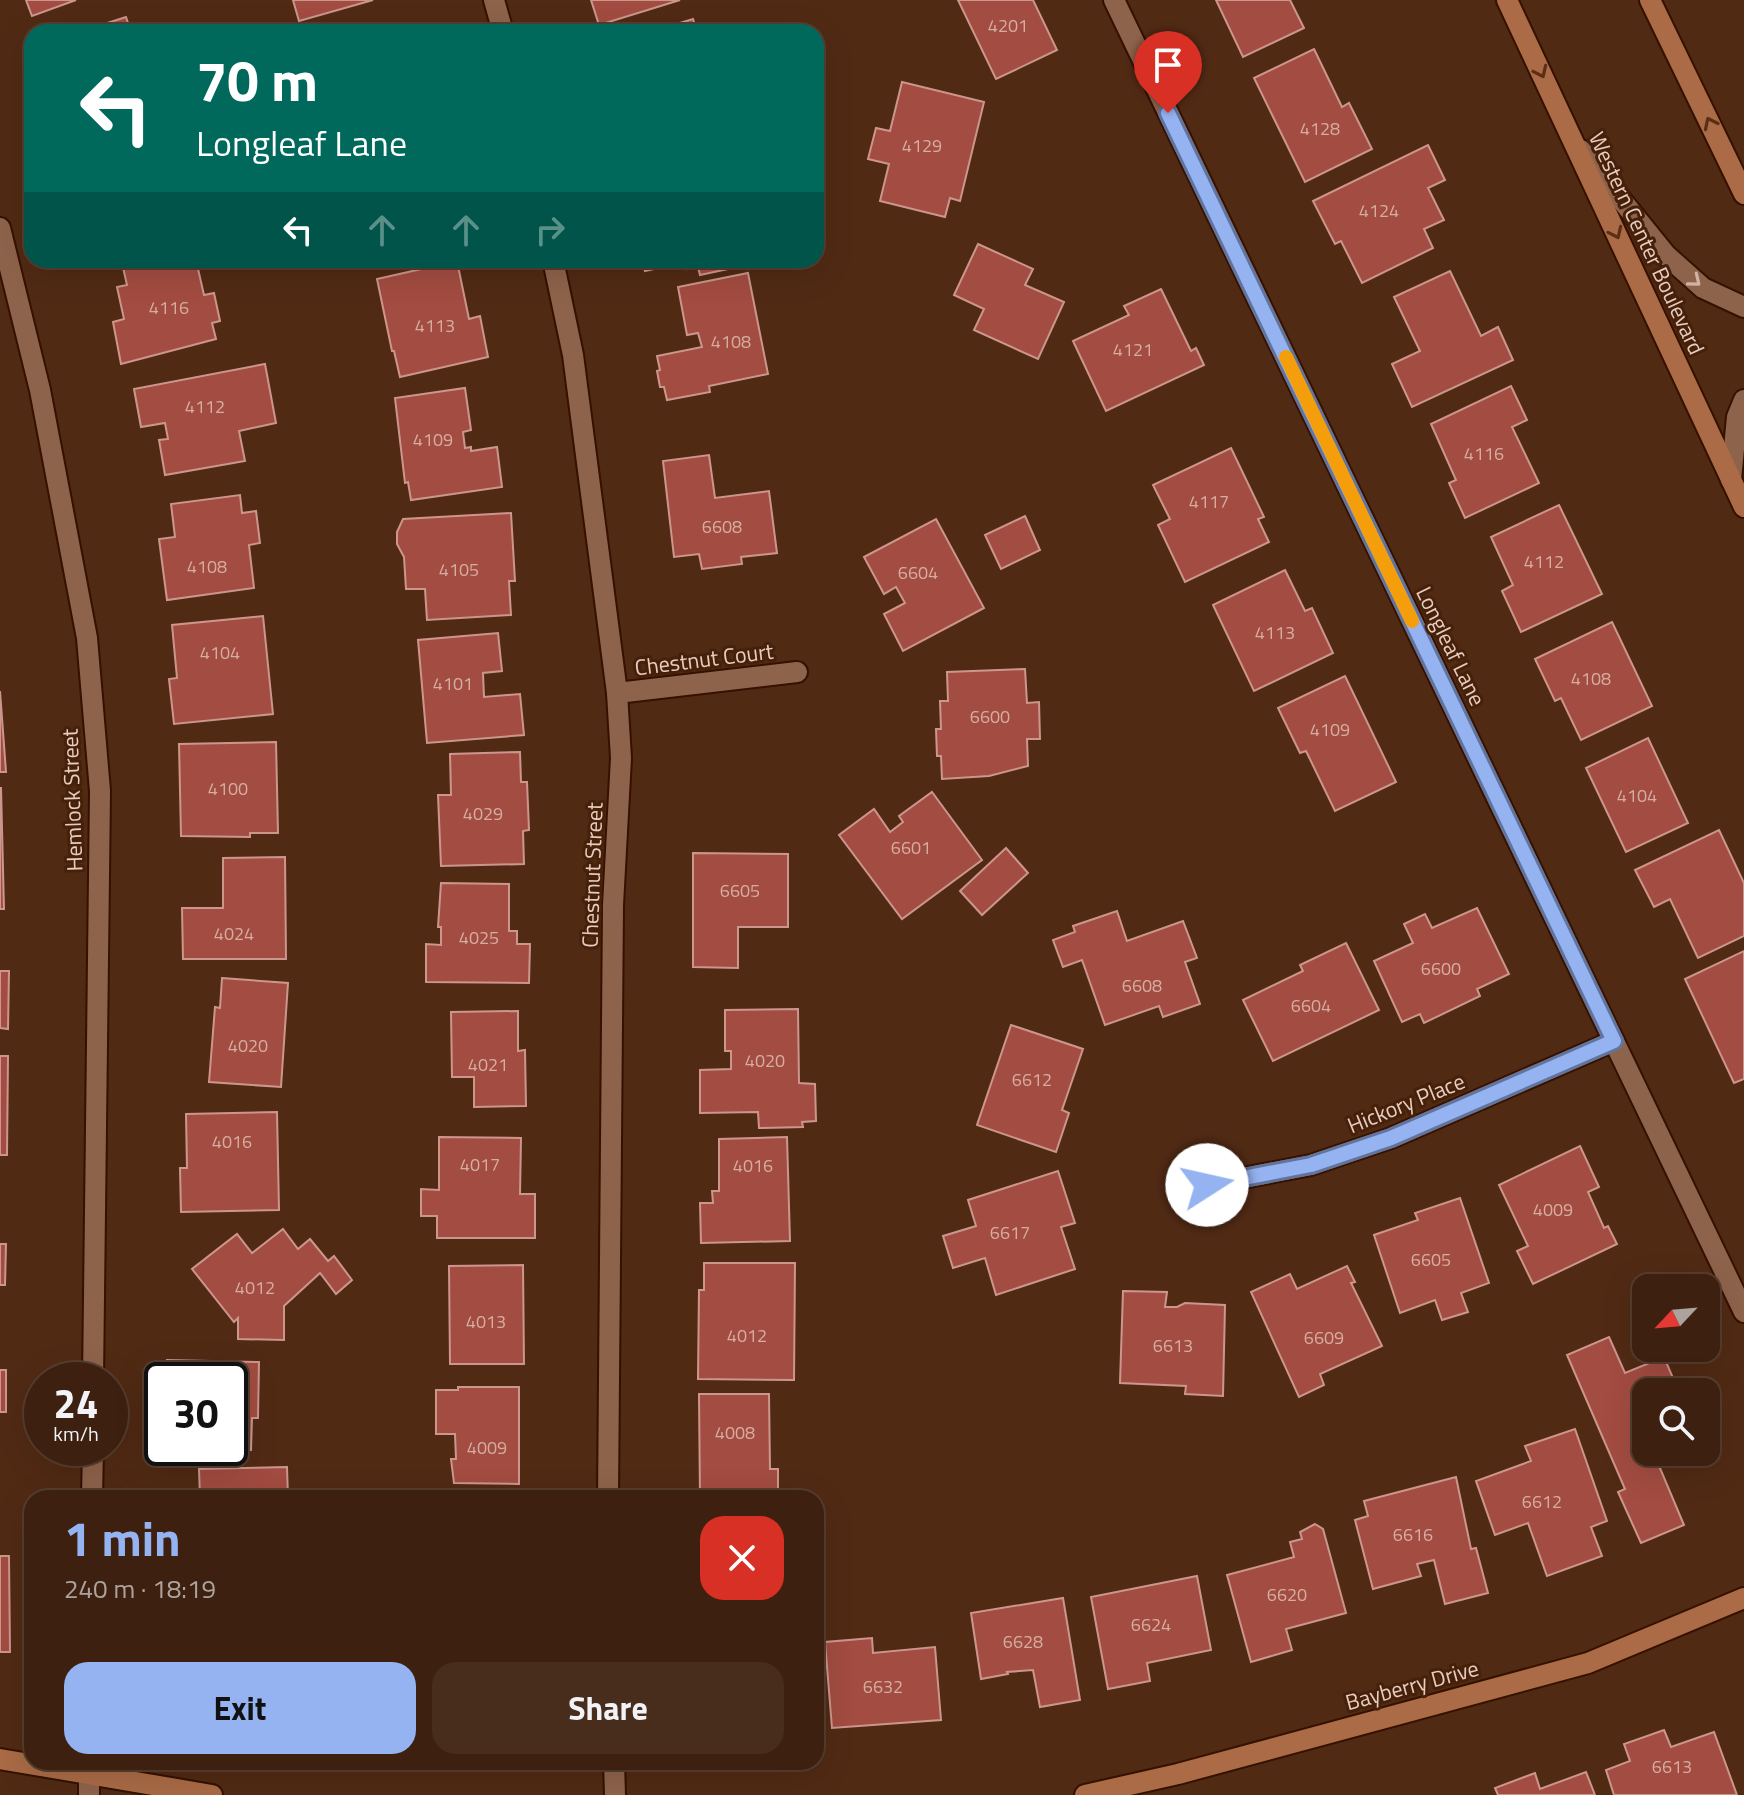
<!DOCTYPE html>
<meta charset="utf-8">
<style>
body{margin:0;font-family:"Titillium Web",sans-serif;background:#482d1d;color:#f1f3f6;height:100vh;display:flex;flex-direction:column;font-size:30px;white-space:nowrap}
*{box-sizing:border-box;margin:0}
p{font-size:26px;color:#ada39e}
.icon{flex:none;width:44px;height:44px;fill:none;stroke:currentColor;stroke-width:2;stroke-linecap:round;stroke-linejoin:round}
.map{position:relative;flex:1;overflow:hidden}
.drawer{position:absolute;left:24px;top:1490px;width:800px;height:280px;display:flex;flex-direction:column;background:#3d200f;border-radius:24px;box-shadow:0 8px 32px #0002,0 0 0 2px #563e2f}
.drawer>*{flex:none}
.top-card{position:absolute;left:24px;top:24px;width:800px;height:244px;border-radius:24px;box-shadow:0 8px 32px #0002,0 0 0 2px #563e2f;background:#00695c;color:#fff;overflow:hidden}
.needle{width:52px;rotate:244deg}
.tools{position:absolute;left:1632px;top:1274px;display:grid;gap:16px}
.tools a{display:grid;place-items:center;width:88px;height:88px;border-radius:16px;background:#3d200f;box-shadow:0 8px 32px #0002,0 0 0 2px #563e2f;font-size:40px}
.speed{position:absolute;left:24px;top:1362px;display:flex;gap:16px;font-size:40px;font-weight:700;text-align:center}
.speed>*{display:grid;place-content:center;width:104px;height:104px;border-radius:50%;background:#3d200f;box-shadow:0 8px 32px #0002,0 0 0 2px #563e2f;line-height:1}
.speed small{font-size:20px;font-weight:400}
.speed .limit{border:4px solid #111;border-radius:12px;background:#fff;color:#111}
.pin{position:absolute;display:grid;place-items:center;width:68px;height:68px;color:#fff;margin:-82px -34px;border-radius:50% 50% 50% 0;rotate:-45deg;box-shadow:0 0 8px #0007}
.pin .icon{rotate:45deg}
.me{position:absolute;width:88px;margin:-44px;rotate:80deg;stroke-linejoin:round;filter:drop-shadow(0 0 6px #0008)}
.turn{display:flex;align-items:center;gap:28px;height:168px;padding:0 40px;font-size:36px}
.turn .icon{width:104px;height:104px;stroke-width:2.5}
.turn b{display:block;font-size:56px;line-height:68px}
.lanes{display:flex;align-items:center;height:76px;padding:0 40px;background:#0003;justify-content:center;gap:40px;direction:ltr}
.lanes .off{opacity:.35}
.round{display:grid;place-items:center;flex:none;width:84px;height:84px;border-radius:24px;background:#482d1d}
.headline{display:flex;align-items:center;justify-content:space-between;height:136px;padding:0 40px}
h1{font-size:48px;font-weight:700;line-height:60px;color:#95b2f1}
.action{display:flex;gap:16px;margin-top:auto;padding:16px 40px}
.action a{flex:1;height:92px;border-radius:24px;background:#95b2f1;color:#111;font-size:32px;font-weight:700;line-height:92px;text-align:center}
.action a+a{background:#482d1d;color:#f1f3f6}
.map>svg:first-child{display:block}
</style>
<div class="map">
<svg width="1744" height="1795" viewBox="0 0 1744 1795">
<rect width="100%" height="100%" fill="#512a14"/>
<!-- building -->
<g fill="#a34c41" stroke="#cc968d" stroke-width="2">
<polygon points="26,0 76,0 32,16"/>
<polygon points="293,0 373,0 299,21"/>
<polygon points="591,0 680,0 599,25"/>
<polygon points="958,0 1033,0 1057,50 996,79"/>
<polygon points="1216,0 1290,0 1304,28 1243,57"/>
<polygon points="126,17 131,32 79,32"/>
<polygon points="693,19 697,32 650,32"/>
<polygon points="1314,49 1342,107 1349,103 1372,149 1305,182 1254,78"/>
<polygon points="902,82 984,102 960,201 950,198 945,217 880,201 889,164 868,159 876,128 890,131"/>
<polygon points="1428,145 1445,180 1428,188 1444,220 1424,229 1433,248 1362,283 1341,241 1335,244 1313,201"/>
<polygon points="978,244 1033,269 1025,285 1064,302 1038,359 974,330 984,309 954,295"/>
<polygon points="136,260 196,260 204,295 214,293 220,321 212,323 216,339 121,364 113,322 124,319 117,287 127,285 122,263"/>
<polygon points="642,260 725,260 728,269 700,275 698,267 687,269 685,262 645,271"/>
<polygon points="457,261 469,319 480,316 488,357 400,377 394,351 392,351 377,279"/>
<polygon points="1450,271 1481,336 1498,327 1513,360 1412,407 1392,364 1420,351 1394,297"/>
<polygon points="748,273 768,374 709,386 710,392 667,400 664,387 660,387 657,371 660,370 657,356 702,347 698,333 687,335 678,287"/>
<polygon points="1161,289 1191,351 1196,348 1204,365 1106,411 1073,341 1129,315 1124,306"/>
<polygon points="265,364 276,423 239,431 245,461 165,475 159,440 168,439 165,423 141,427 134,389"/>
<polygon points="1511,386 1527,420 1512,427 1539,483 1465,518 1449,483 1456,480 1431,424"/>
<polygon points="465,388 471,430 463,432 465,448 471,447 471,451 497,447 502,487 411,500 408,482 405,483 395,398"/>
<polygon points="1231,448 1264,517 1258,519 1269,542 1185,582 1158,525 1170,519 1153,485"/>
<polygon points="709,455 715,498 769,491 777,553 741,557 742,564 702,569 699,554 674,557 663,461"/>
<polygon points="240,495 242,513 256,511 260,543 249,545 254,588 167,600 159,539 175,537 171,504"/>
<polygon points="1559,505 1602,594 1521,632 1502,591 1513,585 1491,537"/>
<polygon points="511,513 515,581 509,581 511,615 427,620 425,589 406,589 404,557 397,544 397,532 403,519"/>
<polygon points="1025,516 1040,550 1001,569 985,535"/>
<polygon points="936,519 984,608 903,651 884,614 905,603 896,587 884,594 864,557"/>
<polygon points="1285,570 1305,611 1312,608 1333,653 1254,691 1213,605"/>
<polygon points="263,616 273,714 174,724 169,679 177,678 172,625"/>
<polygon points="1612,622 1652,706 1581,740 1561,698 1555,701 1535,659"/>
<polygon points="498,633 502,671 483,673 484,697 520,694 524,735 427,743 418,640"/>
<polygon points="1025,669 1027,703 1039,702 1040,739 1027,739 1028,766 989,776 942,779 941,756 937,756 936,729 941,729 940,701 948,701 947,672"/>
<polygon points="1345,676 1396,782 1335,811 1306,751 1300,753 1278,708"/>
<polygon points="0,691 6,772 0,772"/>
<polygon points="1648,738 1688,823 1626,852 1586,768"/>
<polygon points="276,742 278,833 250,833 250,837 181,836 179,744"/>
<polygon points="520,752 521,782 527,782 529,830 523,831 524,864 441,866 438,795 451,795 450,754"/>
<polygon points="1,788 4,909 0,909 0,788"/>
<polygon points="932,792 982,860 902,919 839,835 874,809 890,832 903,822 899,816"/>
<polygon points="1719,830 1744,883 1744,936 1698,958 1670,899 1654,907 1635,870"/>
<polygon points="1006,848 1028,873 982,915 960,891"/>
<polygon points="693,853 788,854 788,927 738,927 738,968 693,967"/>
<polygon points="285,857 286,959 183,959 182,908 223,908 223,858"/>
<polygon points="441,883 509,884 509,931 517,931 517,944 530,944 529,983 426,982 426,944 441,945 441,927 438,927"/>
<polygon points="1477,908 1509,974 1477,989 1480,996 1424,1023 1420,1014 1402,1022 1374,961 1413,943 1404,924 1425,914 1432,928"/>
<polygon points="1117,911 1127,941 1183,921 1197,958 1185,962 1200,1004 1163,1017 1159,1006 1105,1025 1082,960 1063,967 1053,940 1075,932 1073,926"/>
<polygon points="1346,943 1379,1010 1273,1061 1243,1000 1303,971 1300,965"/>
<polygon points="1744,951 1744,1079 1734,1083 1685,979"/>
<polygon points="0,971 9,971 8,1029 0,1028"/>
<polygon points="222,978 288,983 281,1087 209,1082 215,1007 220,1008"/>
<polygon points="798,1009 799,1083 815,1084 816,1121 802,1122 803,1127 759,1128 758,1112 700,1113 700,1070 731,1069 731,1051 725,1051 725,1010"/>
<polygon points="518,1011 518,1051 525,1050 526,1106 474,1107 474,1077 452,1077 451,1012"/>
<polygon points="1011,1025 1083,1049 1062,1110 1069,1113 1056,1152 977,1125"/>
<polygon points="0,1056 8,1056 7,1155 0,1155"/>
<polygon points="277,1112 279,1210 181,1212 180,1168 187,1168 186,1114"/>
<polygon points="439,1137 521,1138 520,1194 535,1194 535,1238 437,1238 437,1216 421,1216 421,1189 439,1190"/>
<polygon points="787,1137 790,1241 701,1243 700,1203 713,1203 712,1191 719,1191 719,1139"/>
<polygon points="1580,1146 1599,1187 1588,1192 1604,1228 1608,1226 1617,1244 1533,1284 1517,1251 1528,1246 1499,1185"/>
<polygon points="1058,1171 1075,1223 1061,1227 1075,1269 996,1295 985,1258 953,1268 943,1236 976,1226 968,1200"/>
<polygon points="1460,1198 1489,1283 1461,1293 1468,1312 1442,1320 1435,1300 1400,1313 1374,1235 1418,1220 1415,1213"/>
<polygon points="283,1229 298,1249 310,1239 328,1261 334,1256 352,1280 336,1294 320,1273 284,1306 284,1340 238,1339 238,1318 234,1322 192,1269 237,1234 252,1253"/>
<polygon points="0,1244 6,1244 5,1285 0,1285"/>
<polygon points="704,1263 795,1263 794,1380 698,1379 699,1290 704,1290"/>
<polygon points="523,1265 524,1364 450,1364 449,1266"/>
<polygon points="1347,1266 1355,1282 1351,1283 1382,1346 1320,1374 1324,1385 1299,1397 1251,1292 1290,1274 1297,1289"/>
<polygon points="1123,1291 1167,1292 1165,1307 1177,1307 1185,1303 1225,1305 1223,1396 1185,1394 1186,1386 1120,1383"/>
<polygon points="1609,1337 1625,1373 1664,1357 1679,1392 1646,1392 1646,1452 1658,1452 1661,1459 1657,1461 1684,1525 1641,1543 1618,1492 1625,1489 1567,1355"/>
<polygon points="167,1360 259,1362 258,1418 252,1418 251,1450 165,1448 230,1448 230,1380 167,1380"/>
<rect x="0" y="1370" width="6" height="42"/>
<polygon points="458,1387 519,1387 519,1484 454,1483 451,1459 456,1459 455,1434 436,1434 436,1390 458,1390"/>
<polygon points="699,1394 769,1394 770,1469 778,1469 778,1498 700,1498"/>
<polygon points="1575,1429 1607,1521 1591,1527 1602,1556 1547,1576 1528,1523 1495,1535 1476,1481 1531,1461 1525,1446"/>
<polygon points="287,1467 288,1498 200,1498 199,1469"/>
<polygon points="1456,1477 1471,1549 1476,1548 1488,1593 1445,1604 1434,1560 1417,1564 1421,1576 1373,1589 1355,1520 1368,1516 1364,1501"/>
<polygon points="1315,1524 1323,1529 1346,1613 1286,1629 1292,1650 1251,1662 1227,1575 1294,1557 1290,1542 1302,1539 1300,1532"/>
<polygon points="0,1556 9,1556 10,1652 0,1652"/>
<polygon points="1197,1576 1211,1650 1147,1663 1150,1681 1108,1689 1091,1597"/>
<polygon points="1063,1598 1080,1700 1040,1707 1033,1670 1007,1672 1008,1674 981,1679 971,1613"/>
<polygon points="872,1638 873,1653 935,1647 941,1720 832,1728 825,1642"/>
<polygon points="1664,1730 1671,1747 1714,1732 1737,1795 1614,1795 1606,1770 1630,1761 1624,1744"/>
<polygon points="1586,1772 1595,1795 1498,1795 1495,1788 1535,1773 1540,1789"/>
</g>
<g fill="none" stroke-linecap="round" stroke-linejoin="round">
<!-- street casing -->
<g stroke="#351100" stroke-width="24">
<g id="street">
<polyline points="494,0 503,32"/>
<polyline points="1114,0 1744,1312"/>
<polyline points="1581,150 1666,255 1703,288 1744,307"/>
<polyline points="0,228 40,390 87,638 100,791 93,1380"/>
<polyline points="553,260 573,355 617,693 621,758 613,905 608,1498"/>
<polyline points="1731,480 1737,417 1744,400"/>
<polyline points="617,693 797,672"/>
<polyline points="1207,1185 1311,1165 1391,1138 1614,1041"/>
<polyline points="92,1498 93,1448"/>
<polyline points="614,1762 615,1795"/>
<polyline points="89,1795 89,1762"/>
</g>
</g>
<!-- secondary casing -->
<g stroke="#351100" stroke-width="24">
<g id="secondary">
<polyline points="1507,0 1744,507"/>
<polyline points="1650,0 1744,194"/>
<polyline points="0,1759 212,1795"/>
<polyline points="1085,1795 1178,1774 1588,1663 1744,1598"/>
</g>
</g>
<!-- street -->
<use href="#street" stroke="#8e634b" stroke-width="20"/>
<!-- secondary -->
<use href="#secondary" stroke="#aa6b46" stroke-width="20"/>
</g>
<!-- one-way arrows -->
<defs><path id="oneway-chevron" d="M-2-3.5L2.5 0L-2 3.5" fill="none" stroke-width="1.6" stroke-linecap="round" stroke-linejoin="round" transform="scale(2)"/></defs>
<g stroke="#5a2f15">
<use href="#oneway-chevron" transform="translate(1541 72) rotate(65)"/>
<use href="#oneway-chevron" transform="translate(1710 123) rotate(-116)"/>
<use href="#oneway-chevron" transform="translate(1616 233) rotate(65)"/>
</g>
<use stroke="#d1b2a4" href="#oneway-chevron" transform="translate(1695 281) rotate(39)"/>
<g fill="none" stroke-linecap="round" stroke-linejoin="round">
<!-- route casing -->
<g stroke="#61749d" stroke-width="20">
<polyline id="route" points="1168,113 1614,1041 1391,1138 1311,1165 1207,1185"/>
</g>
<!-- route -->
<use href="#route" stroke="#95b2f1" stroke-width="14"/>
<!-- slow -->
<polyline stroke="#f59e0b" stroke-width="14" points="1286,357 1412,621"/>
</g>
<g text-anchor="middle" dominant-baseline="central" stroke-width="6" stroke-linejoin="round" paint-order="stroke">
<!-- number labels -->
<g font-size="18" fill="#d6ada1">
<text x="1008" y="25">4201</text>
<text x="1320" y="128">4128</text>
<text x="922" y="145">4129</text>
<text x="1379" y="210">4124</text>
<text x="169" y="307">4116</text>
<text x="435" y="325">4113</text>
<text x="731" y="341">4108</text>
<text x="1133" y="349">4121</text>
<text x="205" y="406">4112</text>
<text x="433" y="439">4109</text>
<text x="1484" y="453">4116</text>
<text x="1209" y="501">4117</text>
<text x="722" y="526">6608</text>
<text x="1544" y="561">4112</text>
<text x="207" y="566">4108</text>
<text x="459" y="569">4105</text>
<text x="918" y="572">6604</text>
<text x="1275" y="632">4113</text>
<text x="220" y="652">4104</text>
<text x="1591" y="678">4108</text>
<text x="453" y="683">4101</text>
<text x="990" y="716">6600</text>
<text x="1330" y="729">4109</text>
<text x="228" y="788">4100</text>
<text x="1637" y="795">4104</text>
<text x="483" y="813">4029</text>
<text x="911" y="847">6601</text>
<text x="740" y="890">6605</text>
<text x="234" y="933">4024</text>
<text x="479" y="937">4025</text>
<text x="1441" y="968">6600</text>
<text x="1142" y="985">6608</text>
<text x="1311" y="1005">6604</text>
<text x="248" y="1045">4020</text>
<text x="765" y="1060">4020</text>
<text x="488" y="1064">4021</text>
<text x="1032" y="1079">6612</text>
<text x="232" y="1141">4016</text>
<text x="480" y="1164">4017</text>
<text x="753" y="1165">4016</text>
<text x="1553" y="1209">4009</text>
<text x="1010" y="1232">6617</text>
<text x="1431" y="1259">6605</text>
<text x="255" y="1287">4012</text>
<text x="486" y="1321">4013</text>
<text x="747" y="1335">4012</text>
<text x="1324" y="1337">6609</text>
<text x="1173" y="1345">6613</text>
<text x="735" y="1432">4008</text>
<text x="487" y="1447">4009</text>
<text x="1542" y="1501">6612</text>
<text x="1413" y="1534">6616</text>
<text x="1287" y="1594">6620</text>
<text x="1151" y="1624">6624</text>
<text x="1023" y="1641">6628</text>
<text x="883" y="1686">6632</text>
<text x="1672" y="1766">6613</text>
</g>
<!-- street labels -->
<g font-size="22" fill="#e7cdc1" stroke="#462009">
<text transform="translate(1647 243) rotate(65)">Western Center Boulevard</text>
<text transform="translate(1451 646) rotate(64)">Longleaf Lane</text>
<text transform="translate(704 659) rotate(-7)">Chestnut Court</text>
<text transform="translate(72 800) rotate(-92)">Hemlock Street</text>
<text transform="translate(592 875) rotate(-88)">Chestnut Street</text>
<text transform="translate(1406 1103) rotate(-22)">Hickory Place</text>
<text transform="translate(1412 1685) rotate(-15)">Bayberry Drive</text>
</g>
</g>
</svg>
<div class="tools">
<a><svg class="needle" viewBox="-14 -14 28 28"><path d="M0-13l5 13h-10z" fill="#e53935"/><path d="M0 13l5-13h-10z" fill="#ada39e"/></svg></a>
<a><svg class="icon" aria-label="search" viewBox="0 0 24 24"><circle cx="10" cy="10" r="6"/><path d="M15 15l6 6"/></svg></a>
</div>
<div class="speed"><div>24<small>km/h</small></div><div class="limit">30</div></div>
<div class="pin" style="left:1168px;top:113px;background:#d93025"><svg class="icon" aria-label="arrive" viewBox="0 0 24 24"><path d="M6 21V4h12l-3 4 3 4H6"/></svg></div>
<svg class="me" style="left:1207px;top:1185px" viewBox="-20 -20 40 40"><circle r="19" fill="#fff"/><path d="M0-13L10 11 0 6-10 11z" fill="#95b2f1"/></svg>
<div class="top-card">
<div class="turn"><svg class="icon" aria-label="left" viewBox="0 0 24 24"><path d="M17 20v-9H6M10 6l-5 5 5 5"/></svg><div><b>70 m</b>Longleaf Lane</div></div>
<div class="lanes"><svg class="icon" aria-label="left" viewBox="0 0 24 24"><path d="M17 20v-9H6M10 6l-5 5 5 5"/></svg><svg class="icon off" aria-label="ahead" viewBox="0 0 24 24"><path d="M12 20V5M6 11l6-6 6 6"/></svg><svg class="icon off" aria-label="ahead" viewBox="0 0 24 24"><path d="M12 20V5M6 11l6-6 6 6"/></svg><svg class="icon off" aria-label="right" viewBox="0 0 24 24"><path d="M7 20v-9h11M14 6l5 5-5 5"/></svg></div>
</div>
<section class="drawer">
<div class="headline"><div><h1>1 min</h1><p>240 m · 18:19</p></div><a class="round" style="background:#d93025;color:#fff"><svg class="icon" aria-label="close" viewBox="0 0 24 24"><path d="M6 6l12 12M18 6L6 18"/></svg></a></div>
<div class="action"><a>Exit</a><a>Share</a></div>
</section>
</div>
